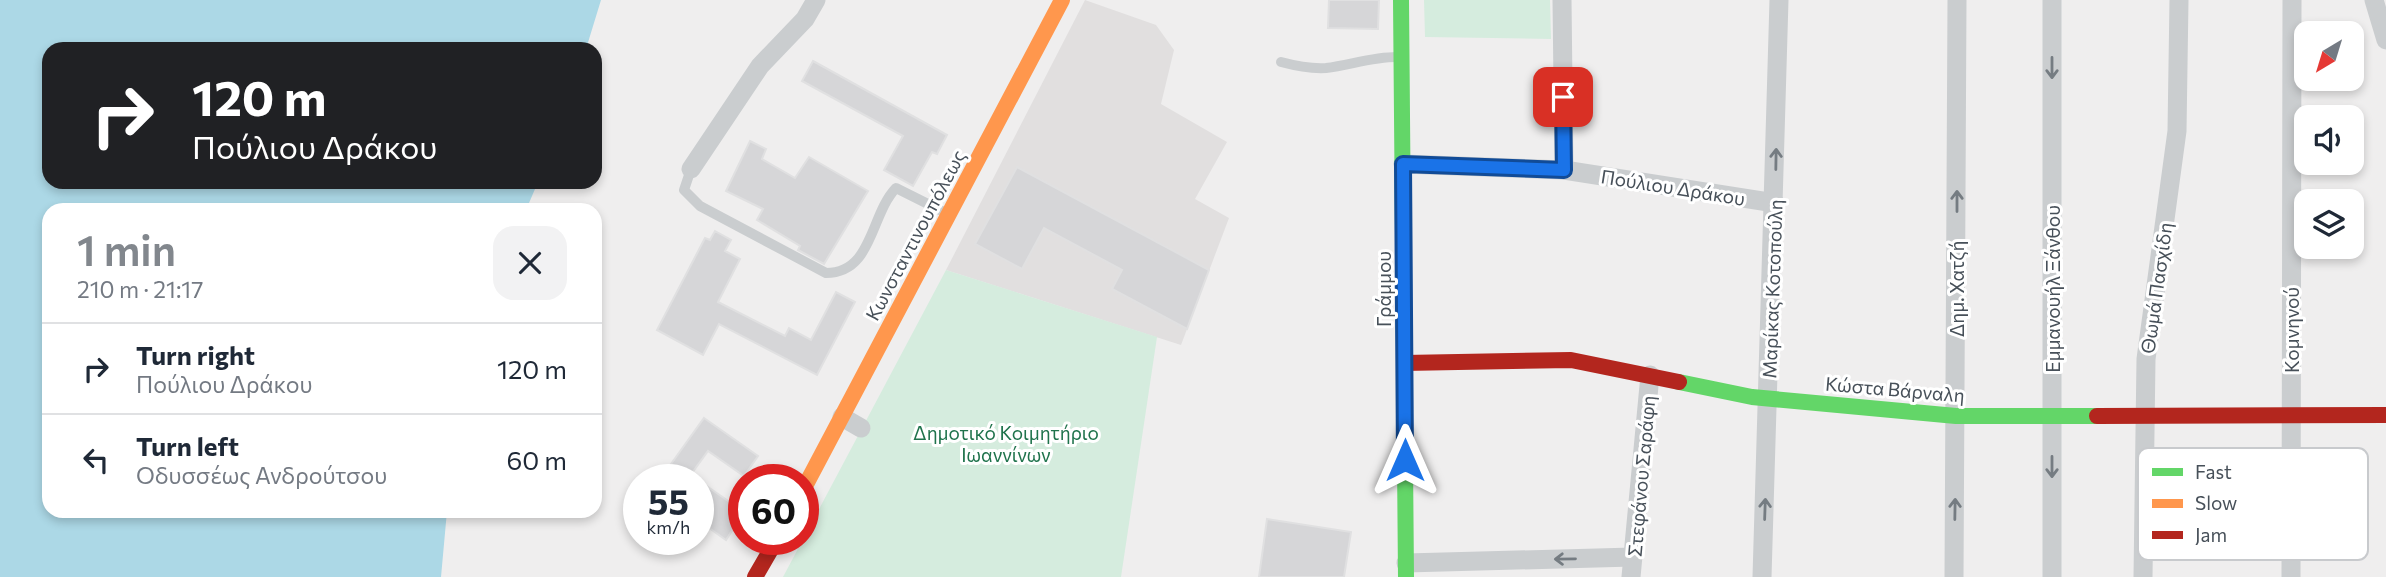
<!DOCTYPE html>
<meta charset="utf-8">
<style>
body{margin:0;font-family:Commissioner,sans-serif;background:#f2f2f3;color:#1f2937;height:100vh;display:flex;flex-direction:column;font-size:26px;white-space:nowrap}
*{box-sizing:border-box;margin:0}
p{font-size:23px;color:#747a83}
.icon{flex:none;width:38px;height:38px;fill:none;stroke:currentColor;stroke-width:2;stroke-linecap:round;stroke-linejoin:round}
.map{position:relative;flex:1;overflow:hidden}
.details{position:absolute;left:42px;top:203px;width:560px;height:315px;display:flex;flex-direction:column;background:#fff;border-radius:21px;box-shadow:0 4px 10px #0003}
.details>*{flex:none}
.banner{position:absolute;left:42px;top:42px;width:560px;height:147px;border-radius:21px;box-shadow:0 4px 10px #0003;background:#202124;color:#fff;overflow:hidden}
.needle{width:46px;rotate:218deg}
.tools{position:absolute;left:2294px;top:21px;display:grid;gap:14px}
.tools a{display:grid;place-items:center;width:70px;height:70px;border-radius:14px;background:#fff;box-shadow:0 4px 10px #0003;font-size:35px}
.speed{position:absolute;left:623px;top:464px;display:flex;gap:14px;font-size:35px;font-weight:700;text-align:center}
.speed>*{display:grid;place-content:center;width:91px;height:91px;border-radius:50%;background:#fff;box-shadow:0 4px 10px #0003;line-height:1}
.speed small{font-size:18px;font-weight:400}
.speed .limit{border:10px solid #d22;background:#fff;color:#111}
.pin{position:absolute;display:grid;place-items:center;width:60px;height:60px;color:#fff;margin:-30px;border-radius:14px;box-shadow:0 4px 10px #0006}
.me{position:absolute;width:77px;margin:-38px;rotate:0deg;stroke-linejoin:round;filter:drop-shadow(0 0 5px #0008)}
.turn{display:flex;align-items:center;gap:24px;height:147px;padding:0 35px;font-size:32px}
.turn .icon{width:91px;height:91px;stroke-width:2.5}
.turn b{display:block;font-size:49px;line-height:60px}
.round{display:grid;place-items:center;flex:none;width:74px;height:74px;border-radius:21px;background:#f2f2f3}
.head{display:flex;align-items:center;justify-content:space-between;height:119px;padding:0 35px}
h1{font-size:42px;font-weight:600;line-height:52px;color:#82878d}
ul{padding:0;list-style:none}
li{display:flex;align-items:center;gap:21px;height:91px;padding:0 35px;border-top:2px solid #e0e1e3}
li div{flex:1}
li b{display:block;font-size:26px}
li em{font-style:normal}
.map>svg:first-child{display:block}
</style>
<div class="map">
<svg width="2386" height="577" viewBox="0 0 2386 577">
<rect width="100%" height="100%" fill="#efeeee"/>
<!-- education -->
<polygon fill="#e1dfdf" points="1085,0 1156,25 1174,50 1161,104 1227,142 1195,199 1229,218 1181,345 946,270"/>
<!-- green -->
<g fill="#d5ecde">
<polygon points="1424,0 1550,0 1551,39 1425,37"/>
<polygon points="946,270 1157,337 1121,577 783,577"/>
</g>
<!-- water -->
<polygon fill="#acd8e6" points="0,0 601,0 586,49 49,49 49,182 538,182 526,210 49,210 49,511 447,511 441,577 0,577"/>
<!-- building -->
<g fill="#d6d6d8" stroke="#e0e0e1" stroke-width="2">
<polygon points="1329,0 1379,0 1378,29 1328,28"/>
<polygon points="813,61 947,135 937,154 932,152 913,186 884,170 903,136 802,81"/>
<polygon points="750,141 766,149 762,159 795,178 809,157 868,191 824,264 798,250 800,246 757,220 763,209 726,191"/>
<polygon points="1017,167 1209,270 1187,329 1112,289 1122,270 1044,228 1022,269 975,244"/>
<polygon points="715,231 731,240 725,251 740,259 718,302 785,336 789,328 811,340 836,292 855,302 817,375 719,324 703,355 657,330 705,238 710,240"/>
<polygon points="704,418 758,456 744,476 708,451 689,477 671,464"/>
<polygon points="698,480 744,512 726,540 698,520"/>
<polygon points="1267,519 1351,532 1344,577 1259,577"/>
</g>
<g fill="none" stroke-linecap="round" stroke-linejoin="round">
<!-- lane -->
<g stroke="#cacdcf" stroke-width="10">
<path d="M 1281,62 C 1296,66 1310,69 1326,68 C 1350,65 1372,57 1397,57"/>
<path d="M 691,169 L 684,190 L 700,206 L 826,273 C 873,273 870,215 896,188 L 946,213"/>
</g>
<!-- street -->
<g stroke="#cacdcf" stroke-width="19">
<polyline points="1562,0 1564,170"/>
<polyline points="2374,0 2386,40"/>
<polyline points="1403,164 1564,170 1775,203"/>
<polyline points="691,169 760,66 805,19 816,0"/>
<polyline points="842,417 861,428"/>
<polyline points="1406,563 1633,557"/>
<polyline points="1631,577 1650,375"/>
<polyline points="1762,577 1779,0"/>
<polyline points="1954,577 1957,0"/>
<polyline points="2052,577 2052,0"/>
<polyline points="2143,577 2146,359 2177,131 2179,0"/>
<polyline points="2291,577 2292,0"/>
</g>
<!-- fast -->
<g stroke="#63d668" stroke-width="16">
<polyline points="1401,0 1406,577"/>
<polyline points="1679,382 1752,397 1956,416 2097,416"/>
</g>
<!-- slow -->
<polyline stroke="#ff974d" stroke-width="16" points="803,490 1062,0"/>
<!-- jam -->
<g stroke="#b3261e" stroke-width="16">
<polyline points="1404,363 1571,360 1679,382"/>
<polyline points="2097,416 2386,415"/>
<polyline points="755,577 777,539"/>
</g>
</g>
<!-- one-way arrows -->
<defs><path id="oneway-shaft" d="M-6 0H5M1.5-3L5.5 0L1.5 3" fill="none" stroke-width="1.6" stroke-linecap="round" stroke-linejoin="round" transform="scale(1.75)"/></defs>
<g stroke="#757c82">
<use href="#oneway-shaft" transform="translate(2052 68) rotate(90)"/>
<use href="#oneway-shaft" transform="translate(1776 159) rotate(-89)"/>
<use href="#oneway-shaft" transform="translate(1957 201) rotate(-90)"/>
<use href="#oneway-shaft" transform="translate(2052 467) rotate(90)"/>
<use href="#oneway-shaft" transform="translate(1765 509) rotate(-88)"/>
<use href="#oneway-shaft" transform="translate(1955 509) rotate(-89)"/>
<use href="#oneway-shaft" transform="translate(1565 559) rotate(179)"/>
</g>
<g fill="none" stroke-linecap="round" stroke-linejoin="round">
<!-- route casing -->
<g stroke="#114b97" stroke-width="18">
<polyline id="route" points="1405,460 1403,164 1564,170 1563,97"/>
</g>
<!-- route -->
<use href="#route" stroke="#1a73e8" stroke-width="12"/>
</g>
<g text-anchor="middle" dominant-baseline="central" stroke-width="6" stroke-linejoin="round" paint-order="stroke">
<!-- street labels -->
<g font-size="19" fill="#475059" stroke="#fff">
<text transform="translate(1673 187) rotate(9)">Πούλιου Δράκου</text>
<text transform="translate(915 235) rotate(-62)">Κωνσταντινουπόλεως</text>
<text transform="translate(2156 288) rotate(-82)">Θωμά Πασχίδη</text>
<text transform="translate(1383 289) rotate(-90)">Γράμμου</text>
<text transform="translate(1772 289) rotate(-88)">Μαρίκας Κοτοπούλη</text>
<text transform="translate(1956 289) rotate(-90)">Δημ. Χατζή</text>
<text transform="translate(2052 289) rotate(-90)">Εμμανουήλ Ξάνθου</text>
<text transform="translate(2291 330) rotate(-90)">Κομνηνού</text>
<text transform="translate(1895 389) rotate(5)">Κώστα Βάρναλη</text>
<text transform="translate(1641 476) rotate(-85)">Στεφάνου Σαράφη</text>
</g>
<!-- park labels -->
<g font-size="19" fill="#1f734c" stroke="#fff">
<text x="1006" y="432">Δημοτικό Κοιμητήριο<tspan x="1006" dy="22">Ιωαννίνων</tspan></text>
</g>
</g>
<!-- legend -->
<rect x="2138" y="448" width="230" height="112" rx="10" fill="#fff" stroke="#c8cacd" stroke-width="2"/>
<rect x="2152" y="468" width="31" height="8" fill="#63d668"/>
<rect x="2152" y="499" width="31" height="9" fill="#ff974d"/>
<rect x="2152" y="531" width="31" height="8" fill="#b3261e"/>
<g font-size="19" fill="#475059">
<text x="2195" y="479">Fast</text>
<text x="2195" y="510">Slow</text>
<text x="2195" y="542">Jam</text>
</g>
</svg>
<div class="tools">
<a><svg class="needle" viewBox="-14 -14 28 28"><path d="M0-13l5 13h-10z" fill="#e53935"/><path d="M0 13l5-13h-10z" fill="#747a83"/></svg></a>
<a><svg class="icon" aria-label="sound" viewBox="0 0 24 24"><path d="M4 9h4l5-4v14l-5-4H4zM17 9q2 3 0 6"/></svg></a>
<a><svg class="icon" aria-label="layers" viewBox="0 0 24 24"><path d="M12 4l9 5-9 5-9-5zM3 14l9 5 9-5"/></svg></a>
</div>
<div class="speed"><div>55<small>km/h</small></div><div class="limit">60</div></div>
<div class="pin" style="left:1563px;top:97px;background:#d93025"><svg class="icon" aria-label="arrive" viewBox="0 0 24 24"><path d="M6 21V4h12l-3 4 3 4H6"/></svg></div>
<svg class="me" style="left:1405px;top:460px" viewBox="-20 -20 40 40"><path d="M0-17L14 15 0 8-14 15z" fill="#1a73e8" stroke="#fff" stroke-width="4"/></svg>
<div class="banner">
<div class="turn"><svg class="icon" aria-label="right" viewBox="0 0 24 24"><path d="M7 20v-9h11M14 6l5 5-5 5"/></svg><div><b>120 m</b>Πούλιου Δράκου</div></div>
</div>
<section class="details">
<div class="head"><div><h1>1 min</h1><p>210 m · 21:17</p></div><a class="round"><svg class="icon" aria-label="close" viewBox="0 0 24 24"><path d="M6 6l12 12M18 6L6 18"/></svg></a></div>
<ul>
<li><svg class="icon" aria-label="right" viewBox="0 0 24 24"><path d="M7 20v-9h11M14 6l5 5-5 5"/></svg><div><b>Turn right</b><p>Πούλιου Δράκου</p></div><em>120 m</em></li>
<li><svg class="icon" aria-label="left" viewBox="0 0 24 24"><path d="M17 20v-9H6M10 6l-5 5 5 5"/></svg><div><b>Turn left</b><p>Οδυσσέως Ανδρούτσου</p></div><em>60 m</em></li>
</ul>
</section>
</div>
